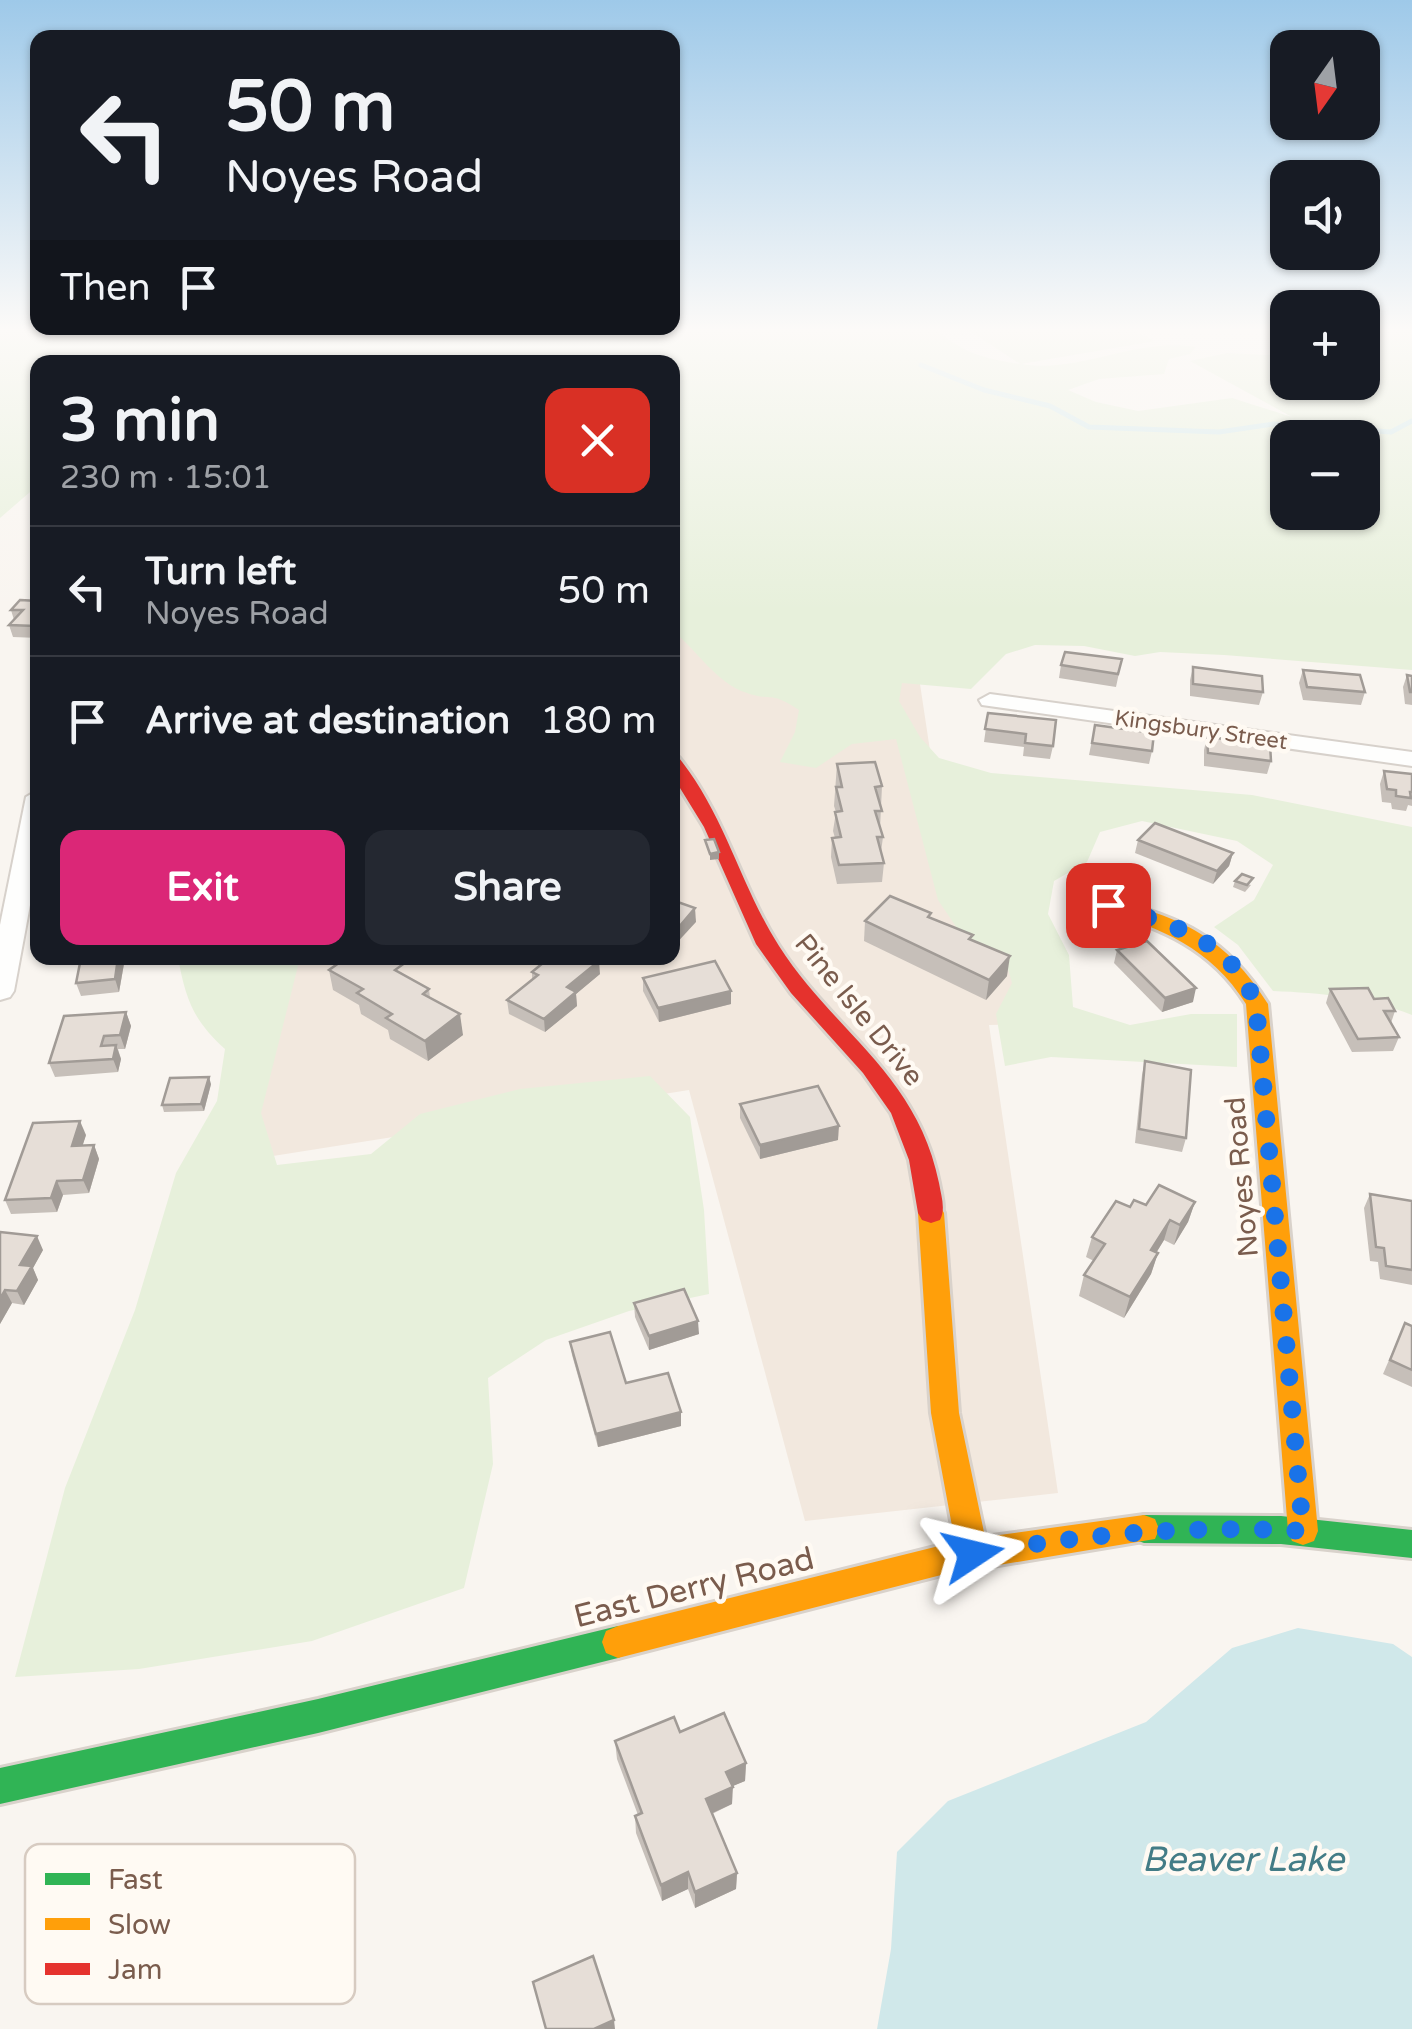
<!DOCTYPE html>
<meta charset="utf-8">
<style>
body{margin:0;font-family:"Varela Round",sans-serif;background:#242831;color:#f1f3f6;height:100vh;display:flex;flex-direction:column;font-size:38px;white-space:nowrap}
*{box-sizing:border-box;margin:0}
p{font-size:32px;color:#9ea1a6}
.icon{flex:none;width:55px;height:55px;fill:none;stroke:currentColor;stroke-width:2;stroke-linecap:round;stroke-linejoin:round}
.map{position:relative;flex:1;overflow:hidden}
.sheet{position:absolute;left:30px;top:355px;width:650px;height:610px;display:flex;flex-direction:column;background:#171b24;border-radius:20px;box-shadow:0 2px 8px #0004}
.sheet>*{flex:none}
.guide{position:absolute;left:30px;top:30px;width:650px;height:305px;border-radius:20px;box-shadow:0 2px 8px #0004;background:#171b24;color:#f1f3f6;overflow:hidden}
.needle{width:65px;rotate:194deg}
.tools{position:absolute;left:1270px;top:30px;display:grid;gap:20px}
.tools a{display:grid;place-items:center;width:110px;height:110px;border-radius:20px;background:#171b24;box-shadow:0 2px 8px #0004;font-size:50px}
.pin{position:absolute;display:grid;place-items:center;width:85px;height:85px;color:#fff;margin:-42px;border-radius:20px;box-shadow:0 5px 15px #0006}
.me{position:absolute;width:110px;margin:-55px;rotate:80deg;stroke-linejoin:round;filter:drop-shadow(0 0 8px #0008)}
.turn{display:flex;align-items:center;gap:35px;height:210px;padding:0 30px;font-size:45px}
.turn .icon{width:130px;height:130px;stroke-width:2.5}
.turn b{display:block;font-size:70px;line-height:85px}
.then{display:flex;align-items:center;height:95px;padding:0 30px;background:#0003;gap:20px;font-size:38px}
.round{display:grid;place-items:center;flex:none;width:105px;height:105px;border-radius:20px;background:#242831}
.summary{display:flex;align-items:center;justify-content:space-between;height:170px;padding:0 30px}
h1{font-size:60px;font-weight:700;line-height:75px}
.primary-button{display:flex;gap:20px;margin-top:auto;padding:20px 30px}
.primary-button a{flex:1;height:115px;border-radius:20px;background:#db2777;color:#fff;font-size:40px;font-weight:700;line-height:115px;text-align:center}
.primary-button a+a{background:#242831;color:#f1f3f6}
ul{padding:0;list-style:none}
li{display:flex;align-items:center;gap:30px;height:130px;padding:0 30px;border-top:2px solid #363941}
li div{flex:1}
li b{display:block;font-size:38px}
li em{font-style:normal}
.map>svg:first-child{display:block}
</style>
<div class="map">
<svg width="1412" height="2029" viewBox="0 0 1412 2029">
<rect width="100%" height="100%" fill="#f9f5f0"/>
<!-- residential -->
<polygon fill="#f2e8de" points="673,608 909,611 937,797 1059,1023 989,1025 1058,1493 805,1521 689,1090 216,1165 299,958 672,958"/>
<!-- green -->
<g fill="#e7f0db" fill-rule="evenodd">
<path d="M 0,327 L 934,327 C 959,352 985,359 1020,364 L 964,327 L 1126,327 L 1155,341 L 1021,364 C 1081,374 1134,337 1196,347 L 1190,354 L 1169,359 L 1164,374 L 1099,379 L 1068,390 L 1096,402 L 1138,411 L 1232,398 L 1292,417 L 1190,361 L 1227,353 L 1287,356 L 1288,382 L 1362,382 L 1363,367 L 1379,370 L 1380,367 L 1363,358 L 1363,327 L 1412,327 L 1412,670 L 1224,655 L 1160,652 L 1135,656 L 1084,646 L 1035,645 L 1006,654 L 971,689 L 902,683 L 899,701 L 920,737 L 939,758 L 991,773 L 1252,795 L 1412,827 L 1412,1015 C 1368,997 1320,993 1273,991 L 1238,945 L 1214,927 L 1254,900 L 1273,865 L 1237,841 L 1142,821 L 1100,832 L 1087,862 L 1054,881 L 1048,914 L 1069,955 L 1073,1007 L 1130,1025 L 1191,1014 L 1237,1014 L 1237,1067 L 1051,1057 L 1005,1066 L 996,1014 L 1012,983 L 1008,969 L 965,940 L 938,900 L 896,739 L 852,744 L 816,768 L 780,762 L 795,732 L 799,710 C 770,690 773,702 747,693 C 717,684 696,649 673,631 L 672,362 L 38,362 L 37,486 L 0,518 ZM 1288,438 L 1362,438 L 1362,512 L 1288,512 Z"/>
<path d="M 178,958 L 300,958 L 261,1113 L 277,1165 L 371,1154 L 420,1114 L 520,1089 L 650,1076 L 690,1117 L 704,1210 L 709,1294 L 629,1311 L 546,1340 L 488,1378 L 493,1464 L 464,1588 L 312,1641 L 139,1669 L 15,1677 L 65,1488 L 135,1310 L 176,1173 L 217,1101 L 225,1049 C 193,1020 186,1000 178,958 Z"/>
</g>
<!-- water -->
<polygon fill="#d0e8ea" points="1298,1628 1393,1644 1412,1657 1412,2029 877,2029 891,1949 897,1852 948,1801 1146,1722 1232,1648"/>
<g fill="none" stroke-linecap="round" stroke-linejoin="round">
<!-- stream -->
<polyline stroke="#d0e8ea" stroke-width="5" points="921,365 984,390 1050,406 1089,427 1219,432 1274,424 1391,432 1412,421"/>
<!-- street casing -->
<g stroke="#d7d1cb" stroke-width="4">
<g id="street">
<polygon points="990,694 1412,752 1412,766 982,705 979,700"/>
<polygon points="38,790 38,862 14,991 10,997 0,1000 0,925 26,797"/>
</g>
</g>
<!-- fast casing -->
<g stroke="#d9d2cb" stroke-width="6">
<g id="fast">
<polygon points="1144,1515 1281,1516 1412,1530 1412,1558 1281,1544 1144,1543 1133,1539 1129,1529 1133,1519"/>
<polygon points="618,1626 630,1631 634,1642 630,1653 618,1658 318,1733 0,1804 0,1768 318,1699"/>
</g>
</g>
<!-- slow casing -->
<g stroke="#d9d2cb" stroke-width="6">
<g id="slow">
<path d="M 1108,899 C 1181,917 1227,938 1268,1004 L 1318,1531 L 1314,1541 L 1303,1545 L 1292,1541 L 1288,1531 L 1246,1004 C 1211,948 1161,928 1101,910 L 1098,905 L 1101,900 Z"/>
<polygon points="931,1203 940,1206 944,1213 959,1413 985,1537 1144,1515 1155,1519 1159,1529 1155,1539 945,1574 618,1658 606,1653 602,1642 606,1631 618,1626 955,1542 931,1413 918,1213 922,1206"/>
</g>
</g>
<!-- jam casing -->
<g stroke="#d9d2cb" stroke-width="6">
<path id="jam" d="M 672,757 L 679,758 C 725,815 740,885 779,946 C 834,1032 917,1074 939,1183 C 941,1195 946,1209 940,1220 L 931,1223 L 922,1220 L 918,1213 L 909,1160 L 891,1113 L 863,1073 L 791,993 L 756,944 L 704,827 L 672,775 Z"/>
</g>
<!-- street -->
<use href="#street" fill="#fefefd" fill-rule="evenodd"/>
<!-- fast -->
<use href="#fast" fill="#30b455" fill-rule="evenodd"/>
<!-- slow -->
<use href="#slow" fill="#ff9f0a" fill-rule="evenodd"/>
<!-- jam -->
<use href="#jam" fill="#e5322d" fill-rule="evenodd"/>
</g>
<!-- wall -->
<g fill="#c6bfb9">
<polygon points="38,601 38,638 13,637 9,625 14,620 11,610"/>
<polygon points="1122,659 1116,687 1059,678 1061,665"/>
<polygon points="1193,667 1263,692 1259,705 1190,696 1190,680"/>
<polygon points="1303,670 1365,692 1361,705 1303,700 1299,683"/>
<polygon points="1407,675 1412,676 1412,705 1405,704 1403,687"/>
<polygon points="988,713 1053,746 1050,759 1023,756 1024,747 984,742"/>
<polygon points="1095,725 1152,751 1149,764 1089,755"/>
<polygon points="1207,737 1271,761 1267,774 1204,766 1204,750"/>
<polygon points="837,764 882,786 880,829 883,837 881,852 884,863 882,882 837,884 831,857 832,838 835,838 833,831 836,812 834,806"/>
<polygon points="1384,771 1412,774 1412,806 1408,805 1406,811 1392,809 1391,803 1382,802 1380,784"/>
<polygon points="1138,840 1233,853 1229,866 1213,884 1135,853"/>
<polygon points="1235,881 1251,885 1245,892 1233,887"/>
<polygon points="931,918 972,941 1007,976 986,1000 864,941 865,921"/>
<polygon points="1117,950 1193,1002 1162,1012 1114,963"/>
<polygon points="81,958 125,958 119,992 81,996 76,983"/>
<polygon points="329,970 404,975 429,989 430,998 463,1035 428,1061 390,1039 388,1030 361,1014 359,1005 333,990"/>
<polygon points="532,972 600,974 576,994 577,1006 545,1032 509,1014 507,1000 532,980"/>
<polygon points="643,978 731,991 731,1004 659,1022 643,991"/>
<polygon points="1330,989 1374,999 1395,1011 1391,1023 1399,1037 1393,1051 1352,1052 1326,1003"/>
<polygon points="126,1012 131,1026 125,1049 118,1049 121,1059 118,1072 55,1077 49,1063"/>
<polygon points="1145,1061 1186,1138 1182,1152 1135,1143 1142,1075"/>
<polygon points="211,1084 204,1111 164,1112 162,1105"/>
<polygon points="740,1104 838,1140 760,1159 740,1118"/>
<polygon points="86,1135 82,1146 94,1145 99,1159 89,1193 63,1195 57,1212 11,1214 5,1200"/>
<polygon points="1370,1194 1412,1201 1412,1285 1380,1279 1378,1262 1370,1261 1364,1208"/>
<polygon points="1195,1202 1188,1222 1174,1245 1164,1240 1156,1253 1158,1253 1151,1274 1124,1318 1079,1296 1084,1275 1094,1261 1086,1257 1092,1237 1146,1205"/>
<polygon points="0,1232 43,1250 33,1268 38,1280 24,1305 12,1303 0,1324"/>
<polygon points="634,1303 699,1334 649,1350 635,1317"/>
<polygon points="1405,1323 1412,1326 1412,1387 1383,1374"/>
<polygon points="570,1342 626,1383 681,1412 681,1426 598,1447 572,1355"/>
<polygon points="680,1732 746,1763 745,1781 732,1786 732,1804 712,1814 737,1873 736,1889 695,1908 688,1889 662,1901 636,1833 635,1816 638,1815 617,1759 615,1741"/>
</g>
<!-- shaded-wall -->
<g fill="#a19b96">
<polygon points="719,852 719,859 710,860 710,854"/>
<polygon points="1233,853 1229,866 1213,884 1217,871"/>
<polygon points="695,908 696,922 673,947 673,934"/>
<polygon points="1010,956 1007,976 986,1000 989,980"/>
<polygon points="118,958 125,958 119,992 115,979"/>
<polygon points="599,961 600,974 576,994 577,1006 545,1032 544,1019 567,987"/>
<polygon points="1196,988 1193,1002 1162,1012 1165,998"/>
<polygon points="731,991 731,1004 659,1022 658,1008"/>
<polygon points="126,1012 131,1026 125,1049 120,1035"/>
<polygon points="460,1014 463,1035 428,1061 425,1041"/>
<polygon points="116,1045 121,1059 118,1072 113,1059"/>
<polygon points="209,1077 211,1084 204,1111 201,1104"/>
<polygon points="80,1121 86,1135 78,1160 72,1146"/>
<polygon points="839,1126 838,1140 760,1159 760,1145"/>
<polygon points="94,1145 99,1159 89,1193 83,1180"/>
<polygon points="57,1181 63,1195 57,1212 51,1198"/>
<polygon points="1195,1202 1188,1222 1174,1245 1180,1225"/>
<polygon points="1170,1220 1164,1240 1145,1271 1151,1250"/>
<polygon points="37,1236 43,1250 33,1268 38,1280 24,1305 17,1291 20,1265"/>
<polygon points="1158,1253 1151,1274 1124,1318 1130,1297"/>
<polygon points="5,1290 12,1303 0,1324 0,1299"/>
<polygon points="698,1321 699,1334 649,1350 649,1336"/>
<polygon points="681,1412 681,1426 598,1447 596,1434"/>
<polygon points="746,1763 745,1781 726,1789 726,1772"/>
<polygon points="733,1787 732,1804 706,1816 706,1799"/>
<polygon points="688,1872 688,1889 662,1901 661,1885"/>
<polygon points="737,1873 736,1889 695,1908 695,1892"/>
<polygon points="614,2020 615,2029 594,2029"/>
</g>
<!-- building -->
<g fill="#e6ded7" stroke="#a19b96" stroke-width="2.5">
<polygon points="20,600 38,601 38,625 36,626 9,625 23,610 11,610"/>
<polygon points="1065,652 1122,659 1118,674 1061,665"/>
<polygon points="1193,667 1262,676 1263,692 1193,684"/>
<polygon points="1303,670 1360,675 1365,692 1307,687"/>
<polygon points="1407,675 1412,676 1412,692 1410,692"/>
<polygon points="988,713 1056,720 1053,746 1025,743 1026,734 985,729"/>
<polygon points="1095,725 1154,733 1152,751 1092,743"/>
<polygon points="1207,737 1270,744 1271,761 1208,753"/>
<polygon points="875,762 882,786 875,787 882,811 875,811 883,837 877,837 884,863 839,865 832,838 841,837 835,812 842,811 836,787 842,787 837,764"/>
<polygon points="1384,771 1412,774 1412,792 1410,792 1411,798 1396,796 1396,790 1387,789"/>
<polygon points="1155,823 1233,853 1217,871 1138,840"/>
<polygon points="714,839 719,852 710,854 705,840"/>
<polygon points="1242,874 1253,878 1247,885 1235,881"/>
<polygon points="890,896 931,913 928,917 973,935 969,939 1010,956 989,980 865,921"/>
<polygon points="672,900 695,908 673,934 672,934"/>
<polygon points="1147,941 1196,988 1165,998 1117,950"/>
<polygon points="81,958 118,958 115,979 76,983"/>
<polygon points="346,958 388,958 402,965 395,970 429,989 423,994 460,1014 425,1041 386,1018 392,1014 357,993 363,989 329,970"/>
<polygon points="549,958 592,958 599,961 567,987 576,992 544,1019 507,1000 538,975 532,972"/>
<polygon points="715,961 731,991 658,1008 643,978"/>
<polygon points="1368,988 1374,999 1388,998 1395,1011 1384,1011 1399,1037 1358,1039 1330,989"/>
<polygon points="126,1012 120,1035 104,1036 101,1046 116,1045 113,1059 49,1063 64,1016"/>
<polygon points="1145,1061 1191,1070 1186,1138 1139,1129"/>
<polygon points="209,1077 201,1104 162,1105 170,1078"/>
<polygon points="818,1086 839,1126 760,1145 740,1104"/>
<polygon points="80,1121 72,1146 94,1145 83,1180 57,1181 51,1198 5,1200 33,1123"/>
<polygon points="1159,1185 1195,1202 1180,1225 1170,1220 1151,1250 1158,1253 1130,1297 1084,1275 1105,1244 1092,1237 1116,1201 1130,1207 1134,1200 1146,1205"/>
<polygon points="1370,1194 1412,1201 1412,1270 1386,1266 1384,1248 1376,1247"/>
<polygon points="0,1232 37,1236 20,1265 32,1266 17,1291 5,1290 0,1299"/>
<polygon points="684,1289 698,1321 649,1336 634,1303"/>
<polygon points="1405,1323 1412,1326 1412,1370 1390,1360"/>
<polygon points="610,1332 626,1383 668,1373 681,1412 596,1434 570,1342"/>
<polygon points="724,1713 746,1763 726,1772 733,1787 706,1799 737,1873 695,1892 688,1872 661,1885 635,1816 642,1813 615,1741 674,1717 680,1732"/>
<polygon points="593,1956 614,2020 594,2029 546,2029 533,1982"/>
</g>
<!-- sky -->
<linearGradient id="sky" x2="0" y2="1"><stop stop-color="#9ec9e9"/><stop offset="0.54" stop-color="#fcfaf8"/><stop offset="1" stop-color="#fcfaf8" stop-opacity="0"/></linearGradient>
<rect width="1412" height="611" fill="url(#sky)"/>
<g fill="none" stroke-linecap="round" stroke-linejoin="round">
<!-- route -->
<path stroke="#1a73e8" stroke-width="18" stroke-dasharray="0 32.4" d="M 973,1554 C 1086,1534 1188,1525 1303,1531 L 1256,1004 C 1228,936 1173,926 1108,905"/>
</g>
<g text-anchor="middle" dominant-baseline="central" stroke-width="9" stroke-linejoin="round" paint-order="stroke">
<!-- far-street labels -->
<g font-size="22" fill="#7a5c4d" stroke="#fffaf3">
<text transform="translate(1201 730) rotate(8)">Kingsbury Street</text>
</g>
<!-- street labels -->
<g font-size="28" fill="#7a5c4d" stroke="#fffaf3">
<text transform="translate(859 1010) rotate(51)">Pine Isle Drive</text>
<text transform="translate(1242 1177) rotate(-95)">Noyes Road</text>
</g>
<!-- near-street labels -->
<g font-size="32" fill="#7a5c4d" stroke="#fffaf3">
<text transform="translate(694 1588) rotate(-14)">East Derry Road</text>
</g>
<!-- near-water labels -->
<g font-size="35" font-style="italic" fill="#437c86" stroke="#fffaf3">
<text x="1243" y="1860">Beaver Lake</text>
</g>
</g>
<!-- legend -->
<rect x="25" y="1844" width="330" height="160" rx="15" fill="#fffaf3" stroke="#d7cbc1" stroke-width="2.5"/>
<rect x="45" y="1873" width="45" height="12" fill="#30b455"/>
<rect x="45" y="1918" width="45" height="12" fill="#ff9f0a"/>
<rect x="45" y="1963" width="45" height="12" fill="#e5322d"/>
<g font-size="28" fill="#7a5c4d">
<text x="108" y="1889">Fast</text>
<text x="108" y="1934">Slow</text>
<text x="108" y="1979">Jam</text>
</g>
</svg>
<div class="tools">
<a><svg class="needle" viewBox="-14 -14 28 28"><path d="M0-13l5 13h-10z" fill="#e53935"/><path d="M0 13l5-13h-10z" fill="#9ea1a6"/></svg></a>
<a><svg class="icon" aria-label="sound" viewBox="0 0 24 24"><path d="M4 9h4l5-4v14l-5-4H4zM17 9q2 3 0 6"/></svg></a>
<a>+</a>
<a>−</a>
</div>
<div class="pin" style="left:1108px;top:905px;background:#d93025"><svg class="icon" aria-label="arrive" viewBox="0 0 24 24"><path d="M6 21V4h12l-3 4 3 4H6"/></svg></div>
<svg class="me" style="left:973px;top:1554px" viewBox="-20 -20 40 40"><path d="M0-17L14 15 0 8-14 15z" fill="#1a73e8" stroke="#fff" stroke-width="4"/></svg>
<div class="guide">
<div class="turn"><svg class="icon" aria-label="left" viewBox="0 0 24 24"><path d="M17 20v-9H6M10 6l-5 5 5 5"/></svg><div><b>50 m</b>Noyes Road</div></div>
<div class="then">Then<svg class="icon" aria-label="arrive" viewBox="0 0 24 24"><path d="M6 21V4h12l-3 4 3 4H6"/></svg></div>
</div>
<section class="sheet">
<div class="summary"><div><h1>3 min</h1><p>230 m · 15:01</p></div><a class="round" style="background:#d93025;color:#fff"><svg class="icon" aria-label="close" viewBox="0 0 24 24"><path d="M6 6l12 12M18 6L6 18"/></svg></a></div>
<ul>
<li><svg class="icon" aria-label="left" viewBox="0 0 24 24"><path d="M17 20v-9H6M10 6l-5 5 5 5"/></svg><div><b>Turn left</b><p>Noyes Road</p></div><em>50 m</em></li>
<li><svg class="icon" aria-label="arrive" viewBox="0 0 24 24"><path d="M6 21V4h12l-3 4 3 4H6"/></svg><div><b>Arrive at destination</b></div><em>180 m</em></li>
</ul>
<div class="primary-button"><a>Exit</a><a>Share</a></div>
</section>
</div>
